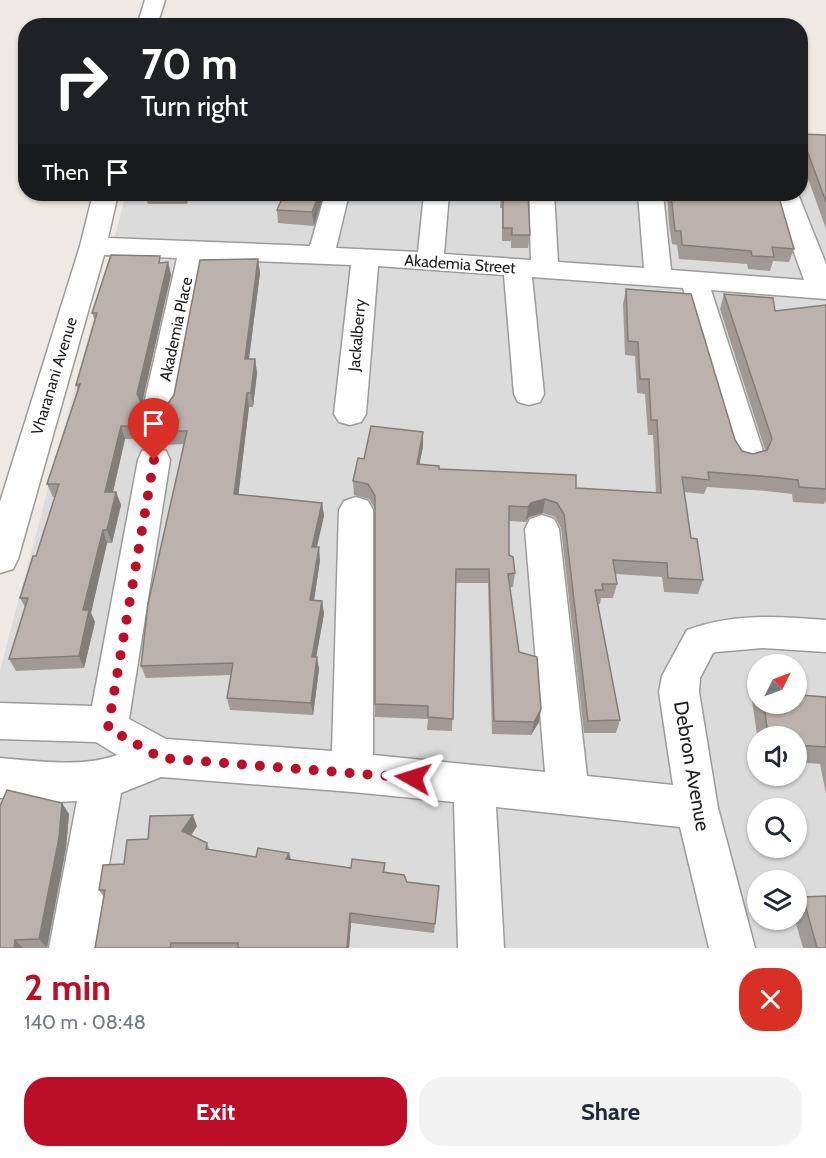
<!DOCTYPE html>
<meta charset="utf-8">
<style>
body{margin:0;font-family:Cabin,sans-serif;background:#f2f2f3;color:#1f2937;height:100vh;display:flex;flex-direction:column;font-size:22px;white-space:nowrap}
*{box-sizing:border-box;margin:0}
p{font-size:20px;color:#747a83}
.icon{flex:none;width:33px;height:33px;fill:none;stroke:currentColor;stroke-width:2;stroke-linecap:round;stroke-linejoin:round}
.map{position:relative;height:948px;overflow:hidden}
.panel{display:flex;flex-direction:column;background:#fff;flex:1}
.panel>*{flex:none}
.top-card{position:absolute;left:18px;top:18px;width:790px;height:183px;border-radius:24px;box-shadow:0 2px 4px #0004;background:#202124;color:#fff;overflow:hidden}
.needle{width:39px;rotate:48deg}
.fabs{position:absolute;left:747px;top:654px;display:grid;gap:12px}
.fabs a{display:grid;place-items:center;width:60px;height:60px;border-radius:50%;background:#fff;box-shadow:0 2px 4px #0004;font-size:30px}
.pin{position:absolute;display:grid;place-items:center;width:51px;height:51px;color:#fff;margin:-62px -26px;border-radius:50% 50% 50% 0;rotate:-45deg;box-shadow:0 0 6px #0007}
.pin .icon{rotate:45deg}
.me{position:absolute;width:66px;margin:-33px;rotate:276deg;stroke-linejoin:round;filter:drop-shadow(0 0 4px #0008)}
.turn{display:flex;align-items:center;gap:21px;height:126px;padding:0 24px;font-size:27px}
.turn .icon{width:78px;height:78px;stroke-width:2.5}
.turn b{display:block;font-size:42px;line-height:51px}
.then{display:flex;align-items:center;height:57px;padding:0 24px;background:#0003;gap:12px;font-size:22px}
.round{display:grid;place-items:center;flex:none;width:63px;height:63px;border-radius:24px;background:#f2f2f3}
.headline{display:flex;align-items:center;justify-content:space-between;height:102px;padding:0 24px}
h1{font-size:36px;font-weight:800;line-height:45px;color:#bc0f27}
.button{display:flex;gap:12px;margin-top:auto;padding:12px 24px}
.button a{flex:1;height:69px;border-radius:24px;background:#bc0f27;color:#fff;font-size:24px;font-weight:800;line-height:69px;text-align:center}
.button a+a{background:#f2f2f3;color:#1f2937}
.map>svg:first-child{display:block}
</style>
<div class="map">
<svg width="826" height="948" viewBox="0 0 826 948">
<rect width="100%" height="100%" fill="#eee9e4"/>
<!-- residential -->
<path fill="#dcdbdb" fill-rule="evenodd" d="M 801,142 L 826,143 L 826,948 L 0,948 L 0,670 L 126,194 L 801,194 ZM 758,664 L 796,664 L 796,704 L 758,704 ZM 758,736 L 796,736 L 796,776 L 758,776 ZM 758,808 L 796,808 L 796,848 L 758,848 ZM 758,880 L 796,880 L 796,920 L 758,920 Z"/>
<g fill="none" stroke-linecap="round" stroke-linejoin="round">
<!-- minor casing -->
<g stroke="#9b9b9b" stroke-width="3">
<g id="minor">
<polygon points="145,0 165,0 157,26 137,26"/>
<polygon points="93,194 118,194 108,238 310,246 325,194 349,194 336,248 418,252 424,194 449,194 444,254 531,260 529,194 554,194 558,262 644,268 638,194 663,194 671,270 804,280 773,194 798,194 826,264 826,299 711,290 764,454 759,463 748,466 737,463 732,454 683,288 532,277 544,394 540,402 529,405 518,402 514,394 504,275 378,266 366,414 361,422 350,425 339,422 334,414 351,265 203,259 175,408 170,416 159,419 148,416 143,408 177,258 104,255 18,559 13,569 0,573 0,502 80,246"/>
<path d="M 154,448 L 166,451 L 170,460 L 129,719 L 166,739 L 332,751 L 339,510 L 344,501 L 356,497 L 368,501 L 373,510 L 373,755 L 545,772 L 525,529 L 530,519 L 542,515 L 554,519 L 559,529 L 587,776 L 673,785 L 659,692 L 662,676 L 687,630 C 733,613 777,616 826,620 L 826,652 L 763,648 L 716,652 L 713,653 L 700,678 L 699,692 L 718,808 L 755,948 L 709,948 L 680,827 L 496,807 L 504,948 L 458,948 L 454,802 L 352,792 L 161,777 L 121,793 L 95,948 L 49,948 L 77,801 L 56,802 L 0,798 L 0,758 C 38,761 81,768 117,755 L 96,742 L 0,739 L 0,703 L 92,706 L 138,460 L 142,451 Z"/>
</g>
</g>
<!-- minor -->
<use href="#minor" fill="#fff" fill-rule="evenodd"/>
</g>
<!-- wall -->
<g fill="#a19996">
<polygon points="801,134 826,135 826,229 801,159"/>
<polygon points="145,194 189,194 187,204 148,204"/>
<polygon points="284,194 324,194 314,226 278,223 277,210"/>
<polygon points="501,194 529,194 530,235 528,248 511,248 511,241 502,241 502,208 500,208"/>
<polygon points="667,194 778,194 794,249 789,262 773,261 770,271 748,269 747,264 679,259 677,245 672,244 669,225"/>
<polygon points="258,259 260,273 249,359 255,359 257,373 253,407 249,407 238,495 322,503 324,516 316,547 320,560 314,601 322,601 324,614 316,657 319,669 313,715 230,710 227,698 231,675 146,678 141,666 184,444 166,445 165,440 125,439 113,492 116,492 121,505 112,543 107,543 91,613 95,622 84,668 16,671 9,659 25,607 20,598 36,556 55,497 53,497 47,484 78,390 76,385 95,321 92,313 162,263 168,262 171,275 142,403 155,408 167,405"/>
<polygon points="626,289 742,451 753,454 765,450 720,309 724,294 775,311 826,305 826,501 824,504 793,502 792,494 766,491 707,487 704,494 684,492 691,538 703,580 698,594 664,592 662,577 615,574 617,584 613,598 601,598 600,604 598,604 620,720 616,733 584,733 561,528 555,517 543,513 529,517 526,522 509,521 509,555 515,573 513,587 510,587 519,652 539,722 531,735 492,734 488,583 456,583 452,731 427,730 428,719 375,717 375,509 369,499 354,495 353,481 364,459 423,432 423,446 419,464 439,469 576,488 656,493 653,435 648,435 645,394 637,393 635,356 625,355 623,304"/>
<polygon points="758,672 758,704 796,704 800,695 826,697 826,794 820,764 796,762 796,736 758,736 758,742 750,687"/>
<polygon points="69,814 66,848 47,948 0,948"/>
<polygon points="197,826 191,835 207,843 209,849 256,857 351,868 385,863 385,873 407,882 439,886 434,933 351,923 349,948 95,948 104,897 99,890 148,839"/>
<polygon points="803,897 826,948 803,948 795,920 796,920 796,905"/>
</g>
<!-- shaded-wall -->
<g fill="#837d7a">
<polygon points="185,194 189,194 187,204"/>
<polygon points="319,194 324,194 314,226 312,212"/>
<polygon points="258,259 260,273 247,373 245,359"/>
<polygon points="168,262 171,275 141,408 137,394"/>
<polygon points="255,359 257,373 253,407 251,393"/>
<polygon points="247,393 249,407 237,507 234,494"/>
<polygon points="121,426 125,439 110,505 105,492"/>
<polygon points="423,432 423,446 417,478 417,464"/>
<polygon points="116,492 121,505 112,543 107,530"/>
<polygon points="545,499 543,513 529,517 526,522 528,507 531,503"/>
<polygon points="322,503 324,516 314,560 312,547"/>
<polygon points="103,530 107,543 91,613 95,622 84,668 79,656 83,610"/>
<polygon points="319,547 320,560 312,613 310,600"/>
<polygon points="322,601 324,614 314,669 312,657"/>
<polygon points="317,657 319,669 313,715 311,703"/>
<polygon points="541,709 539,722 531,735 534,722"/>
<polygon points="62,803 69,814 66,848 47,948 39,939"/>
<polygon points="193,815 197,826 187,842 182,831"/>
<polygon points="289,853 292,863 286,859"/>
<polygon points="350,913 351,923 349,948 347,948"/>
<polygon points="15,940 23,948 14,948"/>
</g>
<!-- building -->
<g fill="#bbb2ae" stroke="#837d7a" stroke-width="1.5">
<polygon points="801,134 826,135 826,202"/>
<polygon points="284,194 319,194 312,212 277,210"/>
<polygon points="501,194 528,194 530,235 512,235 512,228 503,228 503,195"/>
<polygon points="671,194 778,194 794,249 772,247 774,257 752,256 751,251 682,245 681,231 675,231"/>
<polygon points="111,255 160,256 159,263 168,262 137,394 142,404 155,408 167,405 174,395 200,260 258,259 245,359 255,359 251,393 247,393 234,494 322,503 312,547 319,547 310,600 322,601 312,657 317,657 311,703 227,698 233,663 141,666 148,604 187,431 162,431 163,427 121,426 105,492 116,492 107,530 103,530 83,610 89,610 79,656 9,659 28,598 20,598 33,556 36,556 59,484 47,484 80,384 76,385 97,313 92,313"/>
<polygon points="626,289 691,294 735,440 742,451 753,454 767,450 772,439 724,294 773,298 775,311 826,305 826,489 799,487 798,480 772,477 708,472 709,480 682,477 691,538 697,539 703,580 668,578 667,563 613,560 617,584 602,584 603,590 595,590 620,720 588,721 564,514 557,503 545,499 531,503 528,507 509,506 509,555 513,557 515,573 508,574 519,652 537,657 541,709 534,722 494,721 489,569 456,569 453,719 428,717 428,706 375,704 375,496 368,484 353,481 358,458 364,459 371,426 423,432 417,464 439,466 439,469 576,475 576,488 661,493 657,420 651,420 649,379 640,379 638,342 628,341"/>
<polygon points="796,678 800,695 826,697 826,747 796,745 796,736 768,736 764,704 796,704"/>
<polygon points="7,790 62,803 59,838 39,939 15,940 14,948 0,948 0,806"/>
<polygon points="193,815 182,831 207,843 206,849 256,857 258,848 289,853 286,859 351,868 352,859 385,863 383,872 404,875 407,882 439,886 435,924 350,913 347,948 238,948 238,943 171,943 170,948 95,948 105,890 99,890 103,865 124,864 127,840 148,839 150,816"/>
<polygon points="826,896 826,948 817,948 803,897"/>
</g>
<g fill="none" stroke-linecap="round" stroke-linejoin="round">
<!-- route -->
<polyline stroke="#bc0f27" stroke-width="10" stroke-dasharray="0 18" points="154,460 108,728 161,758 413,778"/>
</g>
<g text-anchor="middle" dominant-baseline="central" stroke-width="4.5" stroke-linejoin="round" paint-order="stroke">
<!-- street labels -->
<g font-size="16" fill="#1e1e1e" stroke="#fff">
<text transform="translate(460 264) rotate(4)">Akademia Street</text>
<text transform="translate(176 329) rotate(-78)">Akademia Place</text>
<text transform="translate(357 335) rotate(-85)">Jackalberry</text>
<text transform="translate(54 376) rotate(-73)">Vharanani Avenue</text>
</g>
<!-- near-street labels -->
<g font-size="20" fill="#1e1e1e" stroke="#fff">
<text transform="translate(692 766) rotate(80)">Debron Avenue</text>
</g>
</g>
</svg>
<div class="fabs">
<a><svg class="needle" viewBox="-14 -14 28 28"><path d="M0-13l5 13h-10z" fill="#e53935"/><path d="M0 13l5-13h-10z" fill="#747a83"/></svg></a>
<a><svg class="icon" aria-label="sound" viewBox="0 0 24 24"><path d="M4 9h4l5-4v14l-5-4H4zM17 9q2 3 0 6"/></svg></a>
<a><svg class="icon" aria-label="search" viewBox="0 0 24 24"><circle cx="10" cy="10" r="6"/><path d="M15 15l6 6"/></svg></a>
<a><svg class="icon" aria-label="layers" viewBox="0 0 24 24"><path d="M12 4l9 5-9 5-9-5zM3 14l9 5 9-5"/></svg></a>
</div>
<div class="pin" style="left:154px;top:460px;background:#d93025"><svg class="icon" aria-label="arrive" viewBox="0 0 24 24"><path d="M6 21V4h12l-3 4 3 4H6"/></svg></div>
<svg class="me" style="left:413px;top:778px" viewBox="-20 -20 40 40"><path d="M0-17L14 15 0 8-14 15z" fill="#bc0f27" stroke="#fff" stroke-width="4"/></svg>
<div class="top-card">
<div class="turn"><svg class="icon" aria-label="right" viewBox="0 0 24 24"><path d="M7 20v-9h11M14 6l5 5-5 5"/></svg><div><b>70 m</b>Turn right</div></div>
<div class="then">Then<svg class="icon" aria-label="arrive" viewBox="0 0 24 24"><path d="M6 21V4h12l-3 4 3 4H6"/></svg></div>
</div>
</div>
<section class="panel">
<div class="headline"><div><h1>2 min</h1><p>140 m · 08:48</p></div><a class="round" style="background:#d93025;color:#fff"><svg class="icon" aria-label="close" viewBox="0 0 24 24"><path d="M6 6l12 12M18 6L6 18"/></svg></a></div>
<div class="button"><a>Exit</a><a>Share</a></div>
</section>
